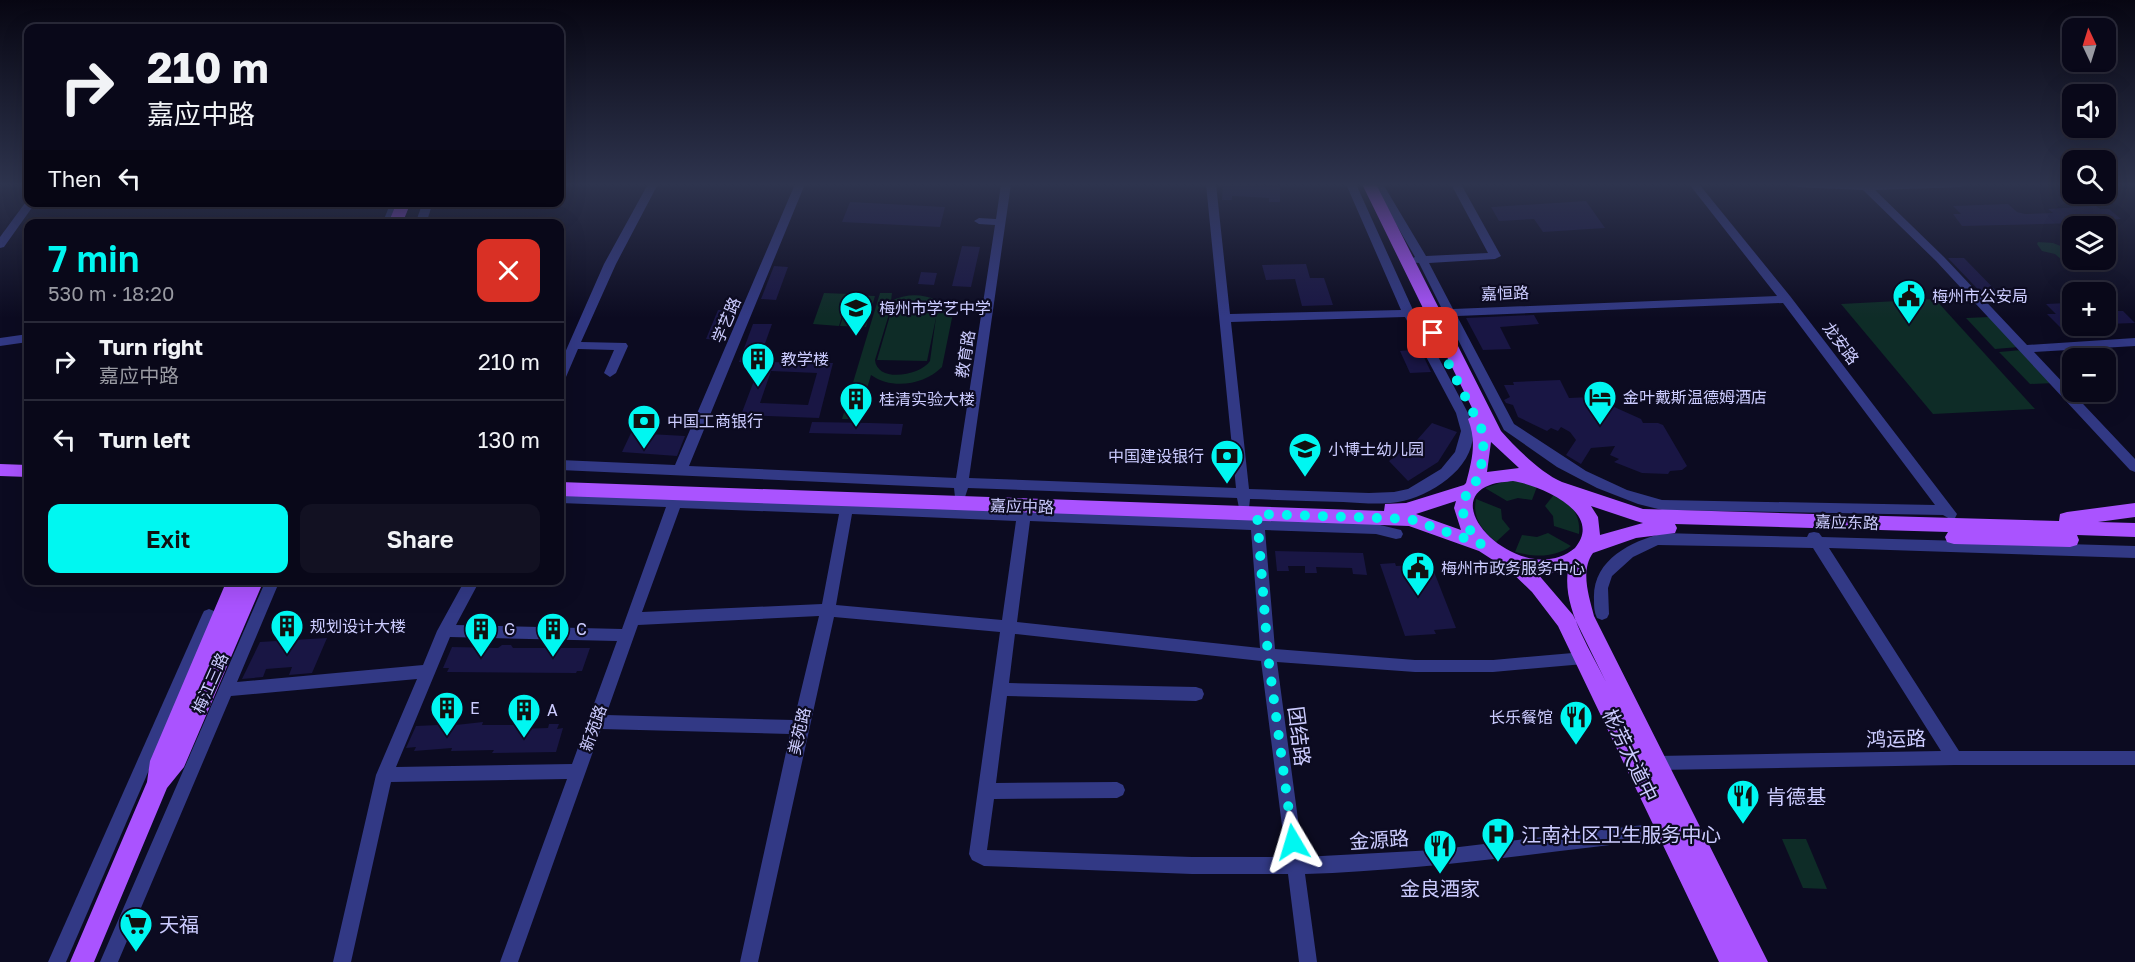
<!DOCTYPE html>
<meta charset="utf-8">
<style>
body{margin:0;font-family:"Golos Text","Noto Sans SC",sans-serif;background:#121122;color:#f1f3f6;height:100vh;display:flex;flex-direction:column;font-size:22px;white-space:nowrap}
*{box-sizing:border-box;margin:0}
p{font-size:20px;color:#999aa2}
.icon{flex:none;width:33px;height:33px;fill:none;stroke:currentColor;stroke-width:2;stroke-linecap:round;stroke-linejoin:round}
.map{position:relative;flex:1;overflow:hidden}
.details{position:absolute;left:24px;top:219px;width:540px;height:366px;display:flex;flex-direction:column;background:#090819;border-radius:12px;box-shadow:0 6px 24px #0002,0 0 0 2px #292938}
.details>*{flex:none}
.banner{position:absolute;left:24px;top:24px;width:540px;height:183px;border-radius:12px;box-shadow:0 6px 24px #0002,0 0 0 2px #292938;background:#090819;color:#f1f3f6;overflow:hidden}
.needle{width:39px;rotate:356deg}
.buttons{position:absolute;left:2062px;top:18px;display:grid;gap:12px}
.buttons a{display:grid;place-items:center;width:54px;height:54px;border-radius:12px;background:#090819;box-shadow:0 6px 24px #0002,0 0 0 2px #292938;font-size:30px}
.pin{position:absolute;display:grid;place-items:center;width:51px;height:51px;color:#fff;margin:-26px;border-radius:12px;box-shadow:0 3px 9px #0006}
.me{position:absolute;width:66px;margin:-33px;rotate:353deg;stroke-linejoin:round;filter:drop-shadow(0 0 4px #0008)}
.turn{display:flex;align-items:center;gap:21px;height:126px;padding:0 24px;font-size:27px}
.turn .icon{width:78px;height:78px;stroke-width:2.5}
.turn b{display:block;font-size:42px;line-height:51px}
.then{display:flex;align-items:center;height:57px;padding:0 24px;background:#0003;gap:12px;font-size:22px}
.round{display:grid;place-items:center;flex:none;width:63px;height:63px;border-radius:12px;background:#121122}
.overview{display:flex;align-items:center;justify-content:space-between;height:102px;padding:0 24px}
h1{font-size:36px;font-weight:600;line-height:45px;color:#00f7f1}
.cta{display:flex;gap:12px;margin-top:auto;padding:12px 24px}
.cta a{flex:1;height:69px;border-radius:12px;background:#00f7f1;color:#111;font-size:24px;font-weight:600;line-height:69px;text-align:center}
.cta a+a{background:#121122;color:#f1f3f6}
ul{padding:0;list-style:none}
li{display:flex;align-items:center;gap:18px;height:78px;padding:0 24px;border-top:2px solid #292938}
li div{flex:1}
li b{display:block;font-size:22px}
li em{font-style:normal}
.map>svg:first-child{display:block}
</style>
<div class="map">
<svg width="2135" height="962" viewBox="0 0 2135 962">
<rect width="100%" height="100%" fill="#0c0b21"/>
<!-- green -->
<g fill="#0e2c27" fill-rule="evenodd">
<polygon points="2038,242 2053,243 2073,251 2073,260 2103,260 2107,265 2095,263 2084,266 2091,271 2069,266 2055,254 2042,251 2037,244"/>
<polygon points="824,293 849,294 839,326 813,324"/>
<path d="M 880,293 L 892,293 L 891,301 C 912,290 938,295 953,313 L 942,367 C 924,385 892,390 871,375 L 858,419 L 842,419 ZM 916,302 L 937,310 L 930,361 C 920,376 877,383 875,360 L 890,311 L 895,306 L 895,310 L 930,312 L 931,308 L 897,306 Z"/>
<polygon points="850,295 875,296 866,327 840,326"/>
<polygon points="1935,299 2035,409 1933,414 1841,304"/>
<polygon points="891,312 937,313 927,361 877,360"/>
<polygon points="1989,317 2019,347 1995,349 1966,318"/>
<polygon points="2022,350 2054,383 2030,384 1999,352"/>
<polygon points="1508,480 1538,484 1532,500 1518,498 1507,501 1485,488"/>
<path d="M 1556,492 C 1571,503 1581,516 1579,534 L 1554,526 L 1553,516 L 1545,506 Z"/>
<path d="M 1476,499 L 1501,509 L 1502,519 L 1510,529 L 1496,542 C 1482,530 1472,518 1476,499 Z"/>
<path d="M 1548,533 L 1571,546 C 1554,558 1535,557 1515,552 L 1522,535 L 1537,537 Z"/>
<polygon points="1782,839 1806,839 1827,889 1803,888"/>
</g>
<!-- building -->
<g fill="#191644" fill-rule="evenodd">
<polygon points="1223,184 1280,187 1280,202 1269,202 1269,198 1232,196 1232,200 1222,200"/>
<polygon points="1586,201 1605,228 1543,232 1534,219 1499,221 1491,207"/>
<polygon points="850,202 945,207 940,227 842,222"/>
<polygon points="2008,204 2017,212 2025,214 2053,213 2048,209 2096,206 2100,209 2109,209 2121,219 2078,223 1962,226 1953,214 1961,214 1953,206"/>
<polygon points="962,246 980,247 971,287 952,286"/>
<polygon points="1948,258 1964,258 2001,296 1997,296 2002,301 1991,303"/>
<polygon points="1306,264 1310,278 1324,278 1333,305 1302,306 1295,279 1266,280 1262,265"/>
<polygon points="774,266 788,267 776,300 761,299"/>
<polygon points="921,272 937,273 934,285 918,284"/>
<polygon points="2106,301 2117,311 2123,311 2135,323 2106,324"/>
<polygon points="2067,303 2073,309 2073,326 2060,327 2047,314 2056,314 2046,304"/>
<polygon points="718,310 732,310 720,340 706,339"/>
<polygon points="1534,315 1539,324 1500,327 1511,349 1483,350 1466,318"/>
<polygon points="753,324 772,324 758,363 739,362"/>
<polygon points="1420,349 1431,372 1410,373 1400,351"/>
<path d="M 761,362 L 833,363 L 819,418 L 741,415 ZM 771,371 L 817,373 L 808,405 L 760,403 Z"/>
<polygon points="1560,380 1569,398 1592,397 1641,419 1643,423 1658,423 1663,425 1687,466 1682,470 1670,471 1668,474 1642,473 1614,462 1619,459 1610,455 1615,446 1591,448 1581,464 1566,455 1576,440 1570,432 1561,427 1558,431 1551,428 1547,431 1518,417 1513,405 1506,403 1504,400 1510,397 1504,385 1514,385 1513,382"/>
<polygon points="812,422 870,423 903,424 901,435 809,433"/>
<polygon points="1432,423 1457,432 1438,462 1408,481 1389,461 1417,440"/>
<polygon points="631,433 685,436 677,456 622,452"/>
<polygon points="1275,551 1363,553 1367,575 1353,574 1352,568 1316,567 1317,573 1305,573 1305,566 1288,566 1289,571 1277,571"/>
<polygon points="1395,563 1396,566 1431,564 1456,628 1434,630 1436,634 1405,636 1380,564"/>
<polygon points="327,638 312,673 289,675 292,667 266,669 263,677 242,679 260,642"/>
<polygon points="502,645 511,645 513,648 590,648 582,671 577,671 576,673 447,672 449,668 443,668 452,647 498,648"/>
<polygon points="439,722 446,722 447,726 483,722 482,725 518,725 517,729 548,728 549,724 559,724 557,729 563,728 556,752 492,753 494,750 451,751 452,748 414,751 416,747 406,748 416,726 438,725"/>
</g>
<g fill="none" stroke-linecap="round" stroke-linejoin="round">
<!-- minor -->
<g fill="#323985" fill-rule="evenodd">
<polygon points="648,184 658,184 616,264 581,342 626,343 628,346 616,373 610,377 604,373 614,350 578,349 566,377 560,381 560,364 604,264"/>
<path d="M 795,184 L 805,184 L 689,466 L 956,478 L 995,225 L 979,224 L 974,221 L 979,218 L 996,219 L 1001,184 L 1011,184 L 969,478 L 1236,488 L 1206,184 L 1216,184 L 1230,314 L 1401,310 L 1346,184 L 1356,184 L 1413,310 L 1442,309 L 1419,263 L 1410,262 L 1408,260 L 1415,257 L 1373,184 L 1383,184 L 1426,256 L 1488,253 L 1451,184 L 1461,184 L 1501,256 L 1495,259 L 1429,263 L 1453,309 L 1777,296 L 1689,184 L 1699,184 L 1790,296 L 1957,514 L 1955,518 L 1950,519 L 1943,515 L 1662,510 L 1638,504 L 1597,488 L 1557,467 L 1504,430 L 1446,316 L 1417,317 L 1468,413 C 1470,419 1473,425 1473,431 C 1475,468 1431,496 1398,502 C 1381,505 1361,503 1343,502 C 1312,501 1281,500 1250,499 L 1249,508 L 1239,508 L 1237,498 L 968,488 L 965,497 L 955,497 L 954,488 L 560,470 L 560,460 L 675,465 ZM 1783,303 L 1935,505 L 1662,500 L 1627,490 L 1586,471 L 1514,424 L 1457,316 ZM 1405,317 L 1456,413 L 1461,431 L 1455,452 L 1441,469 L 1408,489 L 1394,492 L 1369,493 L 1249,489 L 1231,322 Z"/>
<polygon points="1792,184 1966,184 1961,187 1875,190 1944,257 2027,345 2135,338 2135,346 2034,352 2135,459 2135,472 2130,470 1936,261 1863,190 1797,187"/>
<polygon points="28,199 28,202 36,202 4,247 0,248 0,237"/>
<polygon points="391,202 401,202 393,224 382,224"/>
<polygon points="423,202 433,202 426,224 415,224"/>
<polygon points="28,334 28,342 0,346 0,338"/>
<path d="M 677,491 L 682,492 L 683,498 L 841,504 L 843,497 L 853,497 L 854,504 L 1250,519 L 1252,512 L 1262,512 L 1264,519 L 1376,524 L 1401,530 L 1403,534 L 1401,538 L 1396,539 L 1376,534 L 1265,530 L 1275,649 L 1415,660 L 1493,660 L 1584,652 L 1589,653 L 1592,658 L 1589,663 L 1584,664 L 1493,672 L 1415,672 L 1277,662 L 1303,857 L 1434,850 L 1668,822 L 1674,824 L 1677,830 L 1674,836 L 1668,838 C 1547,852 1427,870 1305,874 L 1317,962 L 1299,962 L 1288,874 L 1192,874 L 984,866 L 972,860 L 969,854 L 1000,632 L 834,617 L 758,962 L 740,962 L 790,734 L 601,729 L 518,962 L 500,962 L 567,779 L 391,782 L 351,962 L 333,962 L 376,775 L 417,679 L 231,696 L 118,962 L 100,962 L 266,580 L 280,580 L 237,682 L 423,665 L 437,631 L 465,580 L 480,580 L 456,625 L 622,629 L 666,507 L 560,503 L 560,493 L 670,497 L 672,492 ZM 680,508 L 839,514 L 822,604 L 642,612 ZM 852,514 L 1016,521 L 1002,620 L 836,605 ZM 1030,521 L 1251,530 L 1260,648 L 1017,622 ZM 819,616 L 794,720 L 606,715 L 638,625 ZM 1015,634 L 1261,661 L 1286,857 L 1192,857 L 987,850 L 994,799 L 1117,798 L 1123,795 L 1125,790 L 1123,785 L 1117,782 L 996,783 L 1007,696 L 1196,701 L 1202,699 L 1204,694 L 1202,689 L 1196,687 L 1009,683 ZM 450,637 L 617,641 L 572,764 L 396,767 Z"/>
<path d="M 1814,532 L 1819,533 L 1822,537 L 2135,546 L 2135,558 L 1829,548 L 1959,751 L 2135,751 L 2135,765 L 1955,765 L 1657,770 L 1651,768 L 1649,763 L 1651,758 L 1657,756 L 1941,751 L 1813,548 L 1658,545 L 1633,557 L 1612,576 L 1608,588 L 1609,614 L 1607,618 L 1602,620 L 1597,618 C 1594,612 1594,606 1594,600 C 1592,560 1630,542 1663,533 L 1807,537 L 1809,533 Z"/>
<polygon points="209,609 214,611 216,615 66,962 48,962 202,615 204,611"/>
</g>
<!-- major -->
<g fill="#aa53ff" fill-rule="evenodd">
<path d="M 1362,184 L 1376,184 L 1501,431 C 1516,448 1541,473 1562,482 L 1643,509 L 2059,521 L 2060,514 L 2067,512 L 2135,503 L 2135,517 L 2098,522 L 2135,523 L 2135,537 L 2077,535 L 2079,540 L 2077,545 L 2070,547 L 1954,544 L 1947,542 L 1945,537 L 1948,532 L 1675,524 L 1677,528 L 1675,533 L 1636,538 L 1593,553 C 1580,571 1589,596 1594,616 L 1768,962 L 1719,962 L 1558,626 L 1532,592 L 1505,566 L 1496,562 L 1479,551 L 1409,526 L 560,496 L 560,482 L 1384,511 L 1385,504 L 1406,503 L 1464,485 L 1466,483 C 1472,460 1477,442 1468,419 L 1475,414 ZM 1491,442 L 1519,468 L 1487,472 ZM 1513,481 C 1539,485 1605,512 1575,548 C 1525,590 1435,505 1490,485 C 1497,482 1506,482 1513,481 ZM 1456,501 L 1454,508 L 1461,530 L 1416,514 ZM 1591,506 L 1636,521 L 1643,523 L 1600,535 L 1598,517 ZM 1568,570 C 1562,608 1590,649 1606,682 L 1573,615 L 1537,573 L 1554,573 Z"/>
<polygon points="397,202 411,202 402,224 388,224"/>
<polygon points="0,464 28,465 28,477 0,476"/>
<polygon points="227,580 264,580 184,767 167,788 94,962 70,962 147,782 150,761"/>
</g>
</g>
<!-- sky -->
<linearGradient id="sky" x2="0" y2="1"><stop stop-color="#070612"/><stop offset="0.58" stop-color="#2e344e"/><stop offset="1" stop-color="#2e344e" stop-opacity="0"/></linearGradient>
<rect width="2135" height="318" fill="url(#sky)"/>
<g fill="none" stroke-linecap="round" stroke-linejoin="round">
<!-- route -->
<path stroke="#00f7f1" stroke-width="10" stroke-dasharray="0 18" d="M 1293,842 L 1268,656 L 1257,514 L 1410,519 L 1481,544 C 1470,532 1458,515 1465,498 C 1467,492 1473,488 1475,483 C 1483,468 1484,448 1483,432 L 1433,333"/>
</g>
<!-- icons -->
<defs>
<g id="civic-pin" transform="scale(1.725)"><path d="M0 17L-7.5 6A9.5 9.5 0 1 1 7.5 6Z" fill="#00f7f1" stroke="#0c0b21"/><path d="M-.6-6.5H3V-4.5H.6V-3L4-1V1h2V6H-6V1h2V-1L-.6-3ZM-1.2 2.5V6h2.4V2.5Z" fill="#111"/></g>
<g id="school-pin" transform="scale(1.725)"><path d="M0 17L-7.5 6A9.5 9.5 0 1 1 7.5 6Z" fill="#00f7f1" stroke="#0c0b21"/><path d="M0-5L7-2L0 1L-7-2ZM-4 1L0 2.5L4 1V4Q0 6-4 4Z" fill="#111"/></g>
<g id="building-pin" transform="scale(1.725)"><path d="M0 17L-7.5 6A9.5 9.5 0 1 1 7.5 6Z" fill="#00f7f1" stroke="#0c0b21"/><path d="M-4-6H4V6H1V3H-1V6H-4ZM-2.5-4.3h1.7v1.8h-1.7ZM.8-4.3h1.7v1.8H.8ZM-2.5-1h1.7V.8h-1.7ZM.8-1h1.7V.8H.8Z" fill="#111"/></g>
<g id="hotel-pin" transform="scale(1.725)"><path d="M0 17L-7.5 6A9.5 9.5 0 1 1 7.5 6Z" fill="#00f7f1" stroke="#0c0b21"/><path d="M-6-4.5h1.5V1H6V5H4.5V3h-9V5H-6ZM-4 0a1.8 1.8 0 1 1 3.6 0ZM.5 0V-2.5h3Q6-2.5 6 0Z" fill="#111"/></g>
<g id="bank-pin" transform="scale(1.725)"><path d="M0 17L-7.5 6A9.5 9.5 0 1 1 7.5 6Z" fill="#00f7f1" stroke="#0c0b21"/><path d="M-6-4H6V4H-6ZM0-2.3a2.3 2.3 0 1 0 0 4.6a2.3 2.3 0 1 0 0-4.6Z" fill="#111"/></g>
<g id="restaurant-pin" transform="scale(1.725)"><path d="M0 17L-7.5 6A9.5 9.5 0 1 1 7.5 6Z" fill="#00f7f1" stroke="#0c0b21"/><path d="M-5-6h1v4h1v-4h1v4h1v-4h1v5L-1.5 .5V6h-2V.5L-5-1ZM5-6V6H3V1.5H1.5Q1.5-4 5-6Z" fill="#111"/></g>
<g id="hospital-pin" transform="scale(1.725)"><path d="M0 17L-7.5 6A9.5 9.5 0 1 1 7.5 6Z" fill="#00f7f1" stroke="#0c0b21"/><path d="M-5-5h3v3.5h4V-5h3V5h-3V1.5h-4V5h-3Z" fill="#111"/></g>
<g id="supermarket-pin" transform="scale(1.725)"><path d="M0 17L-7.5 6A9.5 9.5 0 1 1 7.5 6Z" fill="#00f7f1" stroke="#0c0b21"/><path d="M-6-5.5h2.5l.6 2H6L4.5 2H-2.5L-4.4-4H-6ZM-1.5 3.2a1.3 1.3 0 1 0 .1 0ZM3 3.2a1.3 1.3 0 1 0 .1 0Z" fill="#111"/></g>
</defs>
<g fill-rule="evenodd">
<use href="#civic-pin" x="1909" y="296"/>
<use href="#school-pin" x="856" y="308"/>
<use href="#building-pin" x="758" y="359"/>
<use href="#hotel-pin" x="1600" y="397"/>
<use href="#building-pin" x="856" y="399"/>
<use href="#bank-pin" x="644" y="421"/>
<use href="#school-pin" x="1305" y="449"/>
<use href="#bank-pin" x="1227" y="456"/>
<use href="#civic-pin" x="1418" y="568"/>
<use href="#building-pin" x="287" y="626"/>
<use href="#building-pin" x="481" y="629"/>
<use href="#building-pin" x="553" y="629"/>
<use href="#building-pin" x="447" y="708"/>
<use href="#building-pin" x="524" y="710"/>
<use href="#restaurant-pin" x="1576" y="717"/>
<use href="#restaurant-pin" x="1743" y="796"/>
<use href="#hospital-pin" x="1498" y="834"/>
<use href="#restaurant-pin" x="1440" y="846"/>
<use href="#supermarket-pin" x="136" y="924"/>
</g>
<g text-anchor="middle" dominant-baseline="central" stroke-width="4.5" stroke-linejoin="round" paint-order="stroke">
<!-- street labels -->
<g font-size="16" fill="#ccf" stroke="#0c0b21">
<text transform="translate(1505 293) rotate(-2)">嘉恒路</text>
<text transform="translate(726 320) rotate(-67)">学艺路</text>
<text transform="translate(1841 343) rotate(53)">龙安路</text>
<text transform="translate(965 354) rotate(-81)">教育路</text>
<text transform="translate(1022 506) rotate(2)">嘉应中路</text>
<text transform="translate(1847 522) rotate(2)">嘉应东路</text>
<text transform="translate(210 683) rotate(-66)">梅江三路</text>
<text transform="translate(593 728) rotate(-70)">新苑路</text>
<text transform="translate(799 731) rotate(-77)">美苑路</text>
</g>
<!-- poi labels -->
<g font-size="16" fill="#ccf" stroke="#0c0b21" text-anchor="start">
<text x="1932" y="296">梅州市公安局</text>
<text x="879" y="308">梅州市学艺中学</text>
<text x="781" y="359">教学楼</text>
<text x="1623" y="397">金叶戴斯温德姆酒店</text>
<text x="879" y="399">桂清实验大楼</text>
<text x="667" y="421">中国工商银行</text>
<text x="1328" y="449">小博士幼儿园</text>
<text x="1204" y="456" text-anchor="end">中国建设银行</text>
<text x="1441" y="568">梅州市政务服务中心</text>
<text x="310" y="626">规划设计大楼</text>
<text x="504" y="629">G</text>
<text x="576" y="629">C</text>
<text x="470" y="708">E</text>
<text x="547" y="710">A</text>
<text x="1553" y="717" text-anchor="end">长乐餐馆</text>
</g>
<!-- near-street labels -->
<g font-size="20" fill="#ccf" stroke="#0c0b21">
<text transform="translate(1300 736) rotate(83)">团结路</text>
<text transform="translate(1896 738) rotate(-1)">鸿运路</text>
<text transform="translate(1631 755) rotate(64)">彬芳大道中</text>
<text transform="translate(1379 839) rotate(-4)">金源路</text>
</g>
<!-- near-poi labels -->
<g font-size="20" fill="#ccf" stroke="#0c0b21" text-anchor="start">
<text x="1766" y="796">肯德基</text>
<text x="1521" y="834">江南社区卫生服务中心</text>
<text x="1440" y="888" text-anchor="middle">金良酒家</text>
<text x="159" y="924">天福</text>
</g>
</g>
</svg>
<div class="buttons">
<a><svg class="needle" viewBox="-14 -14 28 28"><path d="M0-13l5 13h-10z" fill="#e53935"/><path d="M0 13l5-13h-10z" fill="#999aa2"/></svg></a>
<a><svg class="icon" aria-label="sound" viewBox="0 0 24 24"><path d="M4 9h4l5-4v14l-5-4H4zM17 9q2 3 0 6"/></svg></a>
<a><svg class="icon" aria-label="search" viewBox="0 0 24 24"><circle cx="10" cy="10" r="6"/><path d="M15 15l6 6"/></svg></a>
<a><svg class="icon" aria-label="layers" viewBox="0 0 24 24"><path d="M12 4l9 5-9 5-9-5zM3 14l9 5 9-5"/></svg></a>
<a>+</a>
<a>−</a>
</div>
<div class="pin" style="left:1433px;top:333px;background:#d93025"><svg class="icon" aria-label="arrive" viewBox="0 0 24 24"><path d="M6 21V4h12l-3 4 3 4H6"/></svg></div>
<svg class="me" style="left:1293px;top:842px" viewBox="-20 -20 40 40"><path d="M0-17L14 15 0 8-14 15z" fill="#00f7f1" stroke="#fff" stroke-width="4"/></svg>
<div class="banner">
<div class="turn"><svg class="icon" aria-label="right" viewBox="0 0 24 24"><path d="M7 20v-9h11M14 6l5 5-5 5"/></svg><div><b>210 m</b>嘉应中路</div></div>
<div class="then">Then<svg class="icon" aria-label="left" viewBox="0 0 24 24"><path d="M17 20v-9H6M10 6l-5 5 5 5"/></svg></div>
</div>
<section class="details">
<div class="overview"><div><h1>7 min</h1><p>530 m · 18:20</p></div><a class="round" style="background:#d93025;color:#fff"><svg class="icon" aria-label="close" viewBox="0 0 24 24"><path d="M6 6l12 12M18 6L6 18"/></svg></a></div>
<ul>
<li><svg class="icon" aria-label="right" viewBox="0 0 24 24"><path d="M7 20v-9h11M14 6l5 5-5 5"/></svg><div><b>Turn right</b><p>嘉应中路</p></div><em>210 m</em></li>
<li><svg class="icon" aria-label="left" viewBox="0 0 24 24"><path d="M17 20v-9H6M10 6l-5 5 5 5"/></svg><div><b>Turn left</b></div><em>130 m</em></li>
</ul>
<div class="cta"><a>Exit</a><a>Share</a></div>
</section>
</div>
